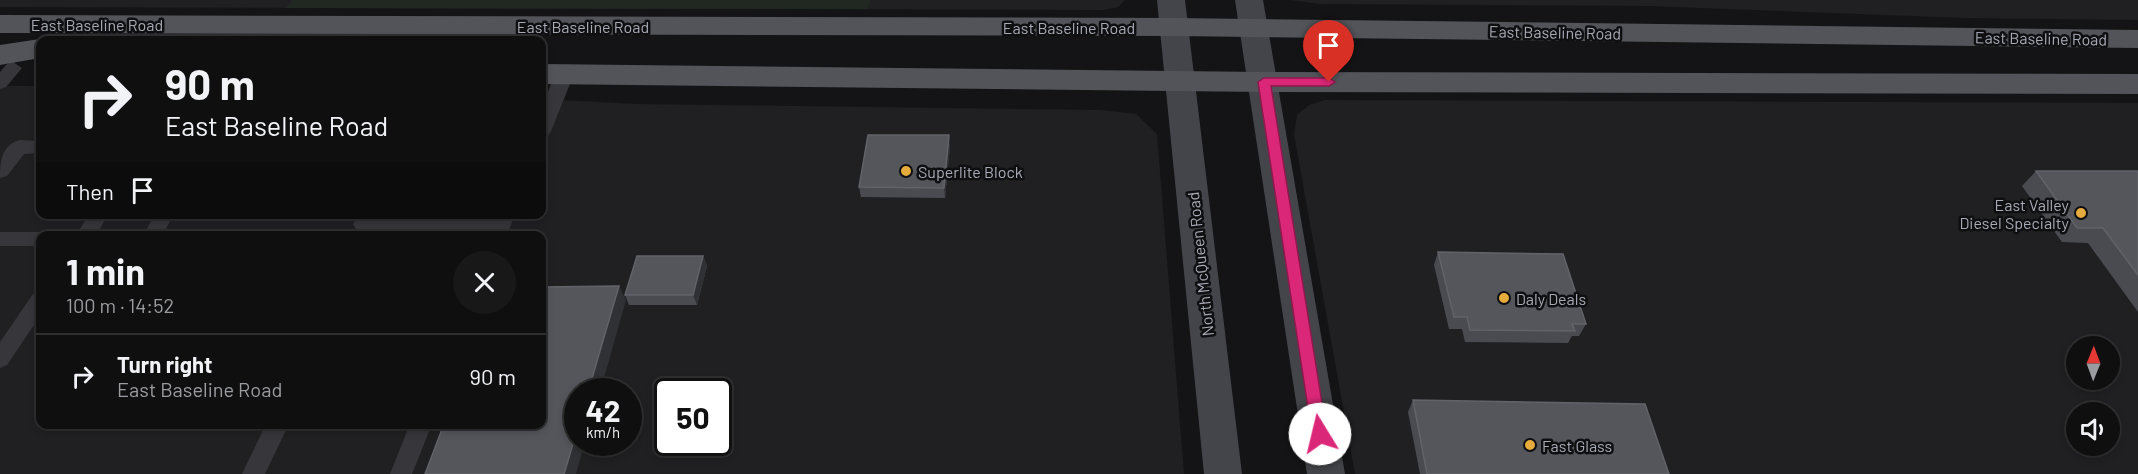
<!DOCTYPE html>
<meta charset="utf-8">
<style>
body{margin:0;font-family:Barlow,sans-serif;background:#181819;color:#f1f3f6;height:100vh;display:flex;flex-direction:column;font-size:22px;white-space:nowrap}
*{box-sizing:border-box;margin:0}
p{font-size:20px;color:#9b9c9f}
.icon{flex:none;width:33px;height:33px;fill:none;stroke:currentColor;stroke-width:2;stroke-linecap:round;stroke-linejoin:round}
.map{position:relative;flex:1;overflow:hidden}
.sheet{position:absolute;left:36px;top:231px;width:510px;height:198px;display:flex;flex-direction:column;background:#0f0f10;border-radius:12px;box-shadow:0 3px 9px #0003,0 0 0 2px #2f2f30}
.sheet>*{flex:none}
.hud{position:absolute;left:36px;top:36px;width:510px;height:183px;border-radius:12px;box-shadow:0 3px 9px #0003,0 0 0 2px #2f2f30;background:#0f0f10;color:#f1f3f6;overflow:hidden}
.needle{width:39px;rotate:1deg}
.fabs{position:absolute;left:2066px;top:336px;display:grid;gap:12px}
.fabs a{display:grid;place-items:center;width:54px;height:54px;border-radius:50%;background:#0f0f10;box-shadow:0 3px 9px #0003,0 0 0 2px #2f2f30;font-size:30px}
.speed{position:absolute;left:564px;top:378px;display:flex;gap:12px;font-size:30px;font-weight:700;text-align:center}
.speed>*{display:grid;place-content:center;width:78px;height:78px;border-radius:50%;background:#0f0f10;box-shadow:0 3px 9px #0003,0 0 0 2px #2f2f30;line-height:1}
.speed small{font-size:15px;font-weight:400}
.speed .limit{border:3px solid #111;border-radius:9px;background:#fff;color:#111}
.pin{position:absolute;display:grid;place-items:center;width:51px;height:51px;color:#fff;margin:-62px -26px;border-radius:50% 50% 50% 0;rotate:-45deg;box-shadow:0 0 6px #0007}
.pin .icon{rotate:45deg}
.me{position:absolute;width:66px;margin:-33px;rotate:351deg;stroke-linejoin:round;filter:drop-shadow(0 0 4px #0008)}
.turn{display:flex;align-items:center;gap:21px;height:126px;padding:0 30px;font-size:27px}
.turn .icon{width:78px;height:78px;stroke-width:2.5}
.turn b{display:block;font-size:42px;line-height:51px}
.then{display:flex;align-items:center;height:57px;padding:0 30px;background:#0003;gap:12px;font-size:22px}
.round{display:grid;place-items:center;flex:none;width:63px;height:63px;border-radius:32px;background:#181819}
.head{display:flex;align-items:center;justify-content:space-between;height:102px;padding:0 30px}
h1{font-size:36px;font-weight:700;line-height:45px}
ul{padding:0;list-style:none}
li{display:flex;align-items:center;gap:18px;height:84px;padding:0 30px;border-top:2px solid #2f2f30}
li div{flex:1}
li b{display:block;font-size:22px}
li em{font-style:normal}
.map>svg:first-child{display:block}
</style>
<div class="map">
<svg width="2138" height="474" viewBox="0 0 2138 474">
<rect width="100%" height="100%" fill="#141416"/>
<!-- built -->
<g fill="#202023" fill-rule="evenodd">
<polygon points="0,0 1125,0 1118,7 1103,10 0,7"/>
<polygon points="1290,0 2138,0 2138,20 1966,18 1649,6 1320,4"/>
<path d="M 0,86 L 40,86 L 40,214 L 542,214 L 542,99 L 637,104 L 1100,110 L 1136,114 L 1157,134 L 1184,474 L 0,474 ZM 40,236 L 542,236 L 542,424 L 40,424 ZM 578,392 L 628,392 L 628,442 L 578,442 ZM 668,392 L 718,392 L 718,442 L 668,442 Z"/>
<path d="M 1325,100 L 2138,103 L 2138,474 L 1355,474 L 1294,134 L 1297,115 L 1309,105 ZM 2076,346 L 2109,346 L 2109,380 L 2076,380 ZM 2076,412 L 2109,412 L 2109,446 L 2076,446 Z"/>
</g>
<!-- green -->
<polygon fill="#212822" points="292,0 870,0 868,9 286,8"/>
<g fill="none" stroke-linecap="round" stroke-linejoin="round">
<!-- lane -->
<g fill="#36363b" fill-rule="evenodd">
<polygon points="13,62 22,68 6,87 0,89 0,72 7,64"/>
<path d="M 565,68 L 574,74 L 551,131 L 548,136 L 542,137 C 542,120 546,74 565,68 Z"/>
<path d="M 19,140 L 40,141 L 40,153 L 24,154 L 7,176 L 0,178 C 0,162 1,146 19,140 Z"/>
<polygon points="89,214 108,214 96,236 76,236"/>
<polygon points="155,214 174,214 162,236 143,236"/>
<polygon points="358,214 495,218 496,214 515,214 509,230 502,232 363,231 356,229 353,224"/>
<polygon points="0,232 40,232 48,236 40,236 40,246 0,246"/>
<polygon points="40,292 40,316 7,365 0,368 0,342 33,294"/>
<polygon points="266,424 289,424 265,474 242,474"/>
<polygon points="410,424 432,424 412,474 390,474"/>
</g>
<!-- secondary -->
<g fill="#44454a" fill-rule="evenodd">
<polygon points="1157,0 1185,0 1242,474 1204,474"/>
<polygon points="1235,0 1263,0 1345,474 1307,474"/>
</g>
<!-- primary -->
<g fill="#525459" fill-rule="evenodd">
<polygon points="0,15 1175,18 2138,30 2138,48 1175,36 0,33"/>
<polygon points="40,39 44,40 40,40 40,58 0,65 0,45"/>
<polygon points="542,64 1264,72 2138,74 2138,94 1264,92 542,84"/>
</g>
</g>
<!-- wall -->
<g fill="#4a4b51">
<polygon points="950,146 945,198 861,197 859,187"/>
<polygon points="2036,171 2138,171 2138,312 2088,243 2062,242 2022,186"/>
<polygon points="1438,252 1586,324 1579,336 1572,336 1568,343 1465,342 1462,329 1449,329 1434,265"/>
<polygon points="703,256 707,266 697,305 629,305 625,295"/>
<polygon points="1413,400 1669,474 1420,474 1408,412"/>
</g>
<!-- shaded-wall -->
<g fill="#303135">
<polygon points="949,135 950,146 945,198 944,188"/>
<polygon points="703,256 707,266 697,305 693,295"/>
<polygon points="619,286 626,300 600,392 588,392"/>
<polygon points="578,427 578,442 585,442 576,474 564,474"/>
</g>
<!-- building -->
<g fill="#54565b" stroke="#616369" stroke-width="1.5">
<polygon points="868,135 949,135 944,188 859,187"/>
<polygon points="2036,171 2138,171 2138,275 2103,228 2077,228"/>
<polygon points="1438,252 1563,254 1586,324 1572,324 1575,331 1470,330 1467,317 1454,317"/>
<polygon points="637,256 703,256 693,295 625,295"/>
<polygon points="619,286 588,392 578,392 578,427 564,474 425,474 444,424 542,424 542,287"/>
<polygon points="1413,400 1645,404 1669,474 1427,474"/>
</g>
<!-- route -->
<polygon fill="#db2777" stroke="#8e194d" stroke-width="1.5" points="1264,78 1329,78 1335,82 1329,86 1271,86 1327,434 1325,439 1314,439 1312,434 1258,82"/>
<!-- markers -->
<g fill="#e6ab3d" stroke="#0f0f11" stroke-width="2">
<circle cx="906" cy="171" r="6"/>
<circle cx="2081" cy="213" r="6"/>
<circle cx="1504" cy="298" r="6"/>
<circle cx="1530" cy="445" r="6"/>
</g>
<g text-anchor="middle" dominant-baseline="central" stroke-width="5" stroke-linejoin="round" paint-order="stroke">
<!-- street labels -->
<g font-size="16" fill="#a7abb5" stroke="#0f0f11">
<text x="97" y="24">East Baseline Road</text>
<text x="583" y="26">East Baseline Road</text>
<text x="1069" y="27">East Baseline Road</text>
<text transform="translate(1555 32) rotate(1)">East Baseline Road</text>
<text transform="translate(2041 38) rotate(1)">East Baseline Road</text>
<text transform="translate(1200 264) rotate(-96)">North McQueen Road</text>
</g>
<!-- poi labels -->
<g font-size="16" fill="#a7abb5" stroke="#0f0f11" text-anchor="start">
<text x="918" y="171">Superlite Block</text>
<text x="2069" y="204" text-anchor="end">East Valley<tspan x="2069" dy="18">Diesel Specialty</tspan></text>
<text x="1516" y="298">Daly Deals</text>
<text x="1542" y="445">Fast Glass</text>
</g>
</g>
</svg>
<div class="fabs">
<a><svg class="needle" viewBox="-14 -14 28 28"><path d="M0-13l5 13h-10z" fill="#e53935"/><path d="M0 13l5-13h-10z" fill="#9b9c9f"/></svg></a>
<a><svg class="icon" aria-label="sound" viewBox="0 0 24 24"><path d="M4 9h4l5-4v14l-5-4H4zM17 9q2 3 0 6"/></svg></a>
</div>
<div class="speed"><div>42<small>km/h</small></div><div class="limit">50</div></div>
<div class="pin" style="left:1329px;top:82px;background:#d93025"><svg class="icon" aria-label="arrive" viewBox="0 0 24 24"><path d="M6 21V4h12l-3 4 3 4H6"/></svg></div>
<svg class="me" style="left:1320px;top:434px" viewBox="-20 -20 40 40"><circle r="19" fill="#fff"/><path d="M0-13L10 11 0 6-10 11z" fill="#db2777"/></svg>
<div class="hud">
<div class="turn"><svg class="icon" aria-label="right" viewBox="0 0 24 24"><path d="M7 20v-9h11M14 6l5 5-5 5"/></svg><div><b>90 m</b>East Baseline Road</div></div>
<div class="then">Then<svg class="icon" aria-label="arrive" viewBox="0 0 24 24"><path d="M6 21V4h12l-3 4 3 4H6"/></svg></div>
</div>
<section class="sheet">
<div class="head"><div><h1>1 min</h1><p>100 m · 14:52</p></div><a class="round"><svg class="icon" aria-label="close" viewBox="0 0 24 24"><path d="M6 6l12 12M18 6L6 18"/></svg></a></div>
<ul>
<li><svg class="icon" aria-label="right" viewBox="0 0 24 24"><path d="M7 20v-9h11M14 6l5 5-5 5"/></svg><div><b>Turn right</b><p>East Baseline Road</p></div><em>90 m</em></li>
</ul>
</section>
</div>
